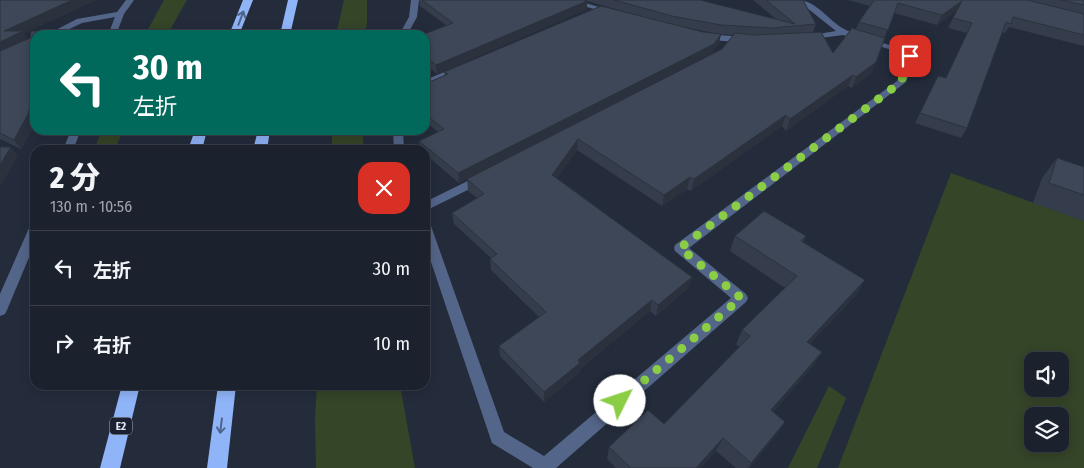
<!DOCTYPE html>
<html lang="ja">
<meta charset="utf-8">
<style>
body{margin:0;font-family:"Fira Sans Condensed","Noto Sans JP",sans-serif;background:#242935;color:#f1f3f6;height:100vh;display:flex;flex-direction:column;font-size:19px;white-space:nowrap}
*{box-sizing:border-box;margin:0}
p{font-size:16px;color:#a0a3aa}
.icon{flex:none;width:28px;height:28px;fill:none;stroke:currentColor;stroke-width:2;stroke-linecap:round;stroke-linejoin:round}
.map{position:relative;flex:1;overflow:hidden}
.panel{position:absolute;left:30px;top:145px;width:400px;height:245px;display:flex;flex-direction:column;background:#1b212d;border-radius:15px;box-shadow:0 2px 12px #0003,0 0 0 1px #393e49}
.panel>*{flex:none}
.guide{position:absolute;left:30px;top:30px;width:400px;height:105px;border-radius:15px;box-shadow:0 2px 12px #0003,0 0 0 1px #393e49;background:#00695c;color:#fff;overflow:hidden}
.controls{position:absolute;left:1024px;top:352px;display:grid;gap:10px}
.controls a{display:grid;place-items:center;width:45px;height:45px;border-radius:10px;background:#1b212d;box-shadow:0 2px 12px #0003,0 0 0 1px #393e49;font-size:25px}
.pin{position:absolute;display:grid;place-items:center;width:42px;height:42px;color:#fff;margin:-21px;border-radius:10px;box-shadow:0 2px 8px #0006}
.me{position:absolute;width:55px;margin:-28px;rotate:49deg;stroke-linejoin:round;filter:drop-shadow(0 0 4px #0008)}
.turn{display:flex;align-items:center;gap:18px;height:105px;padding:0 20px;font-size:22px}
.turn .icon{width:65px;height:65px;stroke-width:2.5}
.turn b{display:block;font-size:35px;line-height:42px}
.round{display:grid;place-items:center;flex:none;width:52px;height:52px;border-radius:15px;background:#242935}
.overview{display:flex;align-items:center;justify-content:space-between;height:85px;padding:0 20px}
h1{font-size:30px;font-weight:800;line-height:38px}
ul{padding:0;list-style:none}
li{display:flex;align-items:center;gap:15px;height:75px;padding:0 20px;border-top:1px solid #393e49}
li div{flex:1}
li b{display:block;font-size:19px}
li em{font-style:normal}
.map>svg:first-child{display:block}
</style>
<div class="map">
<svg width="1084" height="468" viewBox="0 0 1084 468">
<rect width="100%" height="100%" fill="#242c3c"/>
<!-- green -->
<g fill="#354528" fill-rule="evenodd">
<polygon points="164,0 187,0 167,35 145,35"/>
<polygon points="344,0 367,0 367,24 364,35 336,35"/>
<polygon points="102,130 123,130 115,150 94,150"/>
<polygon points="332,130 362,130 364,150 332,150"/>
<path d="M 951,173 L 1084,221 L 1084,468 L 838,468 ZM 1060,361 L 1060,389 L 1032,389 L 1032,361 ZM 1060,416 L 1060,444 L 1032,444 L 1032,416 Z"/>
<polygon points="317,385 400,385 415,468 316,468 315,417"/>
<polygon points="829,386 846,398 817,468 788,468"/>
</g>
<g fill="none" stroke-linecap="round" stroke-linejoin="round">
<!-- minor -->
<g fill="#536588" fill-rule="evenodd">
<polygon points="126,0 134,0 124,14 116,35 108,35 115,17 82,23 57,35 46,35 77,19 117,12"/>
<polygon points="411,0 419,0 417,17 407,35 399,35 409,17"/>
<polygon points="562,0 575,0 616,12 612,14"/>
<path d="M 797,0 C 817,0 829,22 846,30 C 867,41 892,43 913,54 L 915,56 L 906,82 L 689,248 L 746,294 L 748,298 L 746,302 L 556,468 L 533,468 L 492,443 L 425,244 L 425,222 L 431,226 L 504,432 L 544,456 L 731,298 L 675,251 L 674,248 L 675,245 L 897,81 L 905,57 L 892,50 L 843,35 L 806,40 L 806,36 L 836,31 Z"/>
<polygon points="704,34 746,37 750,40 746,43 701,39 701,35"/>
<polygon points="459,66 462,67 462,71 425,87 425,80"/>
<polygon points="71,130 81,130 73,150 63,150"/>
<polygon points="393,130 403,130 404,150 394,150"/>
<polygon points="482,174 488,178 486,181 425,211 425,202"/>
<polygon points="35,224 35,243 7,310 5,314 0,316 0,294 29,228"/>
</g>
<!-- motorway -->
<g fill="#90b4f8" fill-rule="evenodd">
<polygon points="243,0 253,0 239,35 229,35"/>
<polygon points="288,0 298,0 290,35 280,35"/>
<polygon points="195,130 207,130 202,150 188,150"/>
<polygon points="258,130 270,130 267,150 253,150"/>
<polygon points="122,385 140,385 120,468 100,468"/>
<polygon points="218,385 236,385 227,468 207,468"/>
</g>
</g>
<!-- wall -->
<g fill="#353d4c">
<polygon points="0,0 96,0 24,33 28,39 35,35 35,124 21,149 0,139"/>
<polygon points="419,0 700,0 776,19 753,0 803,0 816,24 813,32 833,53 856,29 859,22 870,6 848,0 1084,0 1084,46 1009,27 1005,33 1002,32 967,128 961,138 915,123 938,76 946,78 967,33 948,28 957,10 937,25 894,13 871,73 852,88 848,86 786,131 782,126 691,191 687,189 662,206 577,150 557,178 692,277 688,288 656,316 650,311 580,369 579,373 544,402 500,356 499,346 539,317 491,270 490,259 491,258 454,224 452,213 477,198 468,191 467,179 722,49 734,35 719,34 679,26 703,32 721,34 719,43 712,53 459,183 425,154 425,150 421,150 419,141 438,132 425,121 425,84 445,76 444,72 636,15 587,1 587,9 437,74 425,64 425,35 446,25 420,6"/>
<polygon points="1057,158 1084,167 1084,221 1033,203 1042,178"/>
<polygon points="735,236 806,236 803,242 865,280 856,295 810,344 822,352 813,366 773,412 785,422 777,434 749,468 736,468 716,451 701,468 616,468 607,459 609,447 664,424 740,347 736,344 742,330 785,288 730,251"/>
</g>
<!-- shaded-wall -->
<g fill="#2b323e">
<polygon points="72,0 96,0 24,33 29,40 0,54 0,42 4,31"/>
<polygon points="587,1 587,9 437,74 436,65"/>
<polygon points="962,1 957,10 937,25 942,15"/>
<polygon points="721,34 719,43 712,53 459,183 458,173"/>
<polygon points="876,62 871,73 852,88 856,77"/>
<polygon points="853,75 848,86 786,131 790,119"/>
<polygon points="35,91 35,124 21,149 14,140"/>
<polygon points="786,115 782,126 691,191 694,179"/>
<polygon points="578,139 577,150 552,186 552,175"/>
<polygon points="11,147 18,155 2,184 0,184 0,165"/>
<polygon points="690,177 687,189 662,206 664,195"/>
<polygon points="692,277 688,288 656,316 658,305"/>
<polygon points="865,280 856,295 799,356 807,342"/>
<polygon points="652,300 650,311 580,369 579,373 544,402 544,392 578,360"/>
<polygon points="822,352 813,366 763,423 771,410"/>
<polygon points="785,422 777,434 749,468 748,468 751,463"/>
<polygon points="723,438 716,451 701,468 696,468"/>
</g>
<!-- building -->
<g fill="#3e4758" stroke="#2b323e">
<polygon points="0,0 72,0 4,31 23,31 0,42"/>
<polygon points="422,0 584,0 587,1 436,65 425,56 425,35 422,35 453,23"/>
<polygon points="614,0 700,0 795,24 766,0 803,0 816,24 772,28 721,25 672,16"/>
<polygon points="874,0 1027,0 1084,14 1084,35 1013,17 1011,24 1006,22 967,128 920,113 938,76 946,78 972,23 953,18 962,1 942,15 898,3 888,30 859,22"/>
<polygon points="1061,0 1084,0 1084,5"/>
<polygon points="601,6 703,32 721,34 714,44 458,173 419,141 444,129 425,114 425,84 448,74 444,72"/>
<polygon points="852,28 885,38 876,62 856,77 853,75 790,119 786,115 694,179 690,177 664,195 578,139 552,175 692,277 658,305 652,300 578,360 580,363 544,392 499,346 546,312 490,259 497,254 452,213 484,194 467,179 722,49 735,33 754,35 821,32 833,53"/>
<polygon points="31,31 52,31 51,35 35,35 35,91 28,114 14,140 0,133 0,51 30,38"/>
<polygon points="0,147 11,147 0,165"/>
<polygon points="1057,158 1084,167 1084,195 1049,183"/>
<polygon points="764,211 806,236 801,241 865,280 807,342 822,352 771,410 785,422 751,463 723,438 696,468 631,468 609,447 648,410 664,424 750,336 742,330 797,276 735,236"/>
</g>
<!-- one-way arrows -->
<defs><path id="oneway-shaft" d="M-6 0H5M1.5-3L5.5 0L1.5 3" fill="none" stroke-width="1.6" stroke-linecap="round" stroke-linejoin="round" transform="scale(1.25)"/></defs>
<g stroke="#4f648b">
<use href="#oneway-shaft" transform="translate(241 18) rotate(-69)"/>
<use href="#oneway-shaft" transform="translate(221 426) rotate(97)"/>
</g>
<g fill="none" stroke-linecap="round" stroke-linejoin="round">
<!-- route -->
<polyline stroke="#8bce46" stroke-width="9" stroke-dasharray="0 16.2" points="620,401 741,298 680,248 901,82 910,56"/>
</g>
<g text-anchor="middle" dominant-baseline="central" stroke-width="5" stroke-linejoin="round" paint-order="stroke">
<!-- shield labels -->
<rect fill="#1a2231" stroke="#a6adb9" stroke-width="1" x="110" y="417.5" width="22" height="17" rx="4"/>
<g font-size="11" font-weight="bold" fill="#e2e8f3">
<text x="121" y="426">E2</text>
</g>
</g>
</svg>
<div class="controls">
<a><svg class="icon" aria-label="sound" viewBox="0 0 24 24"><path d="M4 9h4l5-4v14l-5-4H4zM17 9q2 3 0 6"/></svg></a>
<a><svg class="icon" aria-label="layers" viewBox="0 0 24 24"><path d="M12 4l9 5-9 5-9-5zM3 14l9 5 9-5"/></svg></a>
</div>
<div class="pin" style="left:910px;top:56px;background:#d93025"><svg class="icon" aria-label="arrive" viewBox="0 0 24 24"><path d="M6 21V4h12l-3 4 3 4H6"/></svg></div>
<svg class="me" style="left:620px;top:401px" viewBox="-20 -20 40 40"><circle r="19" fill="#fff"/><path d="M0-13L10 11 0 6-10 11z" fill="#8bce46"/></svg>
<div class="guide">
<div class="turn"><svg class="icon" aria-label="left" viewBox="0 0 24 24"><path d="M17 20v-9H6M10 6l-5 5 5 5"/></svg><div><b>30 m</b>左折</div></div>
</div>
<section class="panel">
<div class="overview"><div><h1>2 分</h1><p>130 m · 10:56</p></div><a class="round" style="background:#d93025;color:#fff"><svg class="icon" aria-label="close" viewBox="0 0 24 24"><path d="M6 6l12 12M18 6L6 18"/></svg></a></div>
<ul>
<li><svg class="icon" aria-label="left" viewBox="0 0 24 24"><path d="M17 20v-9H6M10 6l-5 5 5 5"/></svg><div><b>左折</b></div><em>30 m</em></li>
<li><svg class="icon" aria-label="right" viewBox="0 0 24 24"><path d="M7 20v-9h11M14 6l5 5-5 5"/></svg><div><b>右折</b></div><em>10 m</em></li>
</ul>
</section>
</div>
